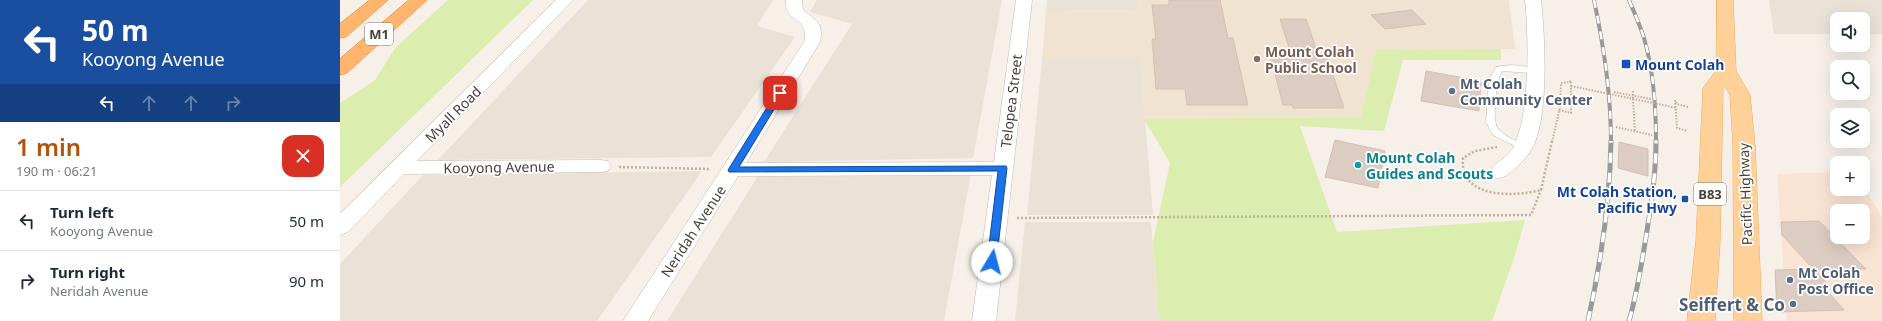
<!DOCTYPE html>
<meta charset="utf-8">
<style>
body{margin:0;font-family:"Noto Sans",sans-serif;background:#f6f6f7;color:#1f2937;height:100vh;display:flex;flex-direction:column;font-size:15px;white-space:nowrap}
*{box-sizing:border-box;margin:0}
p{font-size:13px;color:#747a83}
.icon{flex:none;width:22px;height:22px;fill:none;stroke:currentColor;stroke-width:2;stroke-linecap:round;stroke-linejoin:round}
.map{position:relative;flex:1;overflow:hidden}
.sheet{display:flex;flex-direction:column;background:#fff;width:340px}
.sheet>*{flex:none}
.guide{background:#1a4fa0;color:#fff;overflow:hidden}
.controls{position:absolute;left:1490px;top:12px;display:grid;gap:8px}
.controls a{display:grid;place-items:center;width:40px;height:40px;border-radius:8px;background:#fff;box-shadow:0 4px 16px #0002;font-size:20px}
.pin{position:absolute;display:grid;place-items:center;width:34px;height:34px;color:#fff;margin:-17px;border-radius:8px;box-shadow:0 2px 6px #0006}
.me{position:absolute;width:44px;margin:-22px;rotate:8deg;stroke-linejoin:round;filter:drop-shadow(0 0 3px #0008)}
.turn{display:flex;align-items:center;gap:14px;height:84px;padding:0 16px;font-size:18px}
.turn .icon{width:52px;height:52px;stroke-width:2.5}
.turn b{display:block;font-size:28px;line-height:34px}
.lanes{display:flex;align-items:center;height:38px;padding:0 16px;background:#0003;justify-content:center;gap:20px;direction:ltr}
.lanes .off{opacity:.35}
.round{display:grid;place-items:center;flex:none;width:42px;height:42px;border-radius:12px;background:#f6f6f7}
.head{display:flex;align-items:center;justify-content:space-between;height:68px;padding:0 16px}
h1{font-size:24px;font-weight:600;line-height:30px;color:#b45309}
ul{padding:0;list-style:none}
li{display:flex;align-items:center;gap:12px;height:60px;padding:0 16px;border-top:1px solid #e0e1e3}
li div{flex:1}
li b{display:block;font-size:15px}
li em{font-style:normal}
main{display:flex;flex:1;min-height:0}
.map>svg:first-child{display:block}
</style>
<main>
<section class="sheet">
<div class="guide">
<div class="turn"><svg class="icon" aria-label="left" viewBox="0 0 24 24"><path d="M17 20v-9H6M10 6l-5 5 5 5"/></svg><div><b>50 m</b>Kooyong Avenue</div></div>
<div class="lanes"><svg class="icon" aria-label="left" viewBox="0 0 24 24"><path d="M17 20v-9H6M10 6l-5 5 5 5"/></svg><svg class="icon off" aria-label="ahead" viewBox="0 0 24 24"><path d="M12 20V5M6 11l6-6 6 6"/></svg><svg class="icon off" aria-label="ahead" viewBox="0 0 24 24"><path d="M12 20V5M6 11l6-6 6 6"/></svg><svg class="icon off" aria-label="right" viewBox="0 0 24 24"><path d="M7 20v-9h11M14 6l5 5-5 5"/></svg></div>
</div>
<div class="head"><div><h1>1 min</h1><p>190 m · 06:21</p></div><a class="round" style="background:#d93025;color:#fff"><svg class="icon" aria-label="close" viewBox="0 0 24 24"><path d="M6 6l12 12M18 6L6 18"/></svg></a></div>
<ul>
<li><svg class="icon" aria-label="left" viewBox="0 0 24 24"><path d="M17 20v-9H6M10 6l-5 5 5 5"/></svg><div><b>Turn left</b><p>Kooyong Avenue</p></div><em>50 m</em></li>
<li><svg class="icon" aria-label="right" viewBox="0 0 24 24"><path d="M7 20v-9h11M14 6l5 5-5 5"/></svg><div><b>Turn right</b><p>Neridah Avenue</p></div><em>90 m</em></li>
</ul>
</section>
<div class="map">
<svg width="1542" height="321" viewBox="0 0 1542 321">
<rect width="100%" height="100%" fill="#f6f0e9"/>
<!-- residential -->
<g fill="#eae1d7">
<polygon points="248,0 433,0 417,26 455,37 371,157 98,160"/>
<polygon points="477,0 662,0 633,158 424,162 512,24 470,12"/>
<polygon points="707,0 797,0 798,10 706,11"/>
<polygon points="1429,0 1542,0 1542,34 1523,34 1523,19 1497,19 1497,34 1434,34"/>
<polygon points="702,59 800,59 813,215 687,215"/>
<polygon points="362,171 257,321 0,321 0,264 83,175"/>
<polygon points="631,173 604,321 327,321 418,176"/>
<polygon points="685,222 811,222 819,321 675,321"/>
</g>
<!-- commercial -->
<path fill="#f9e3d3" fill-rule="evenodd" d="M 1497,172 L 1497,189 L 1523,189 L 1523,184 L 1542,218 L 1542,321 L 1447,321 L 1437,174 ZM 1497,211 L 1523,211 L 1523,237 L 1497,237 Z"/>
<!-- education -->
<polygon fill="#f0e3d2" points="797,0 1169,0 1175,49 1036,50 1021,117 804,119 800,59 702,59 706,11 797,10"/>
<!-- green -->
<g fill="#dbedaf">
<polygon points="108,0 193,0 0,187 0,103 35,80 56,47"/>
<polygon points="1161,49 1161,60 1063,60 1044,131 960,126 997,232 1185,220 1175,255 1152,321 819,321 813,242 830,163 804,119 1021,117 1036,50"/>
</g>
<!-- building -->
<g fill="#dcccc1" stroke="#d4c0b0">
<polygon points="829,0 880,0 888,38 893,38 908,105 847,105 845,89 816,89 812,39 816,39 812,5 829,5"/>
<polygon points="1072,10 1086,24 1045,29 1031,15"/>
<polygon points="940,19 966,19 978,54 986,54 1004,108 953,108 952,105 943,105 930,54 951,54"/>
<polygon points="1086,71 1141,81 1139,111 1081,101"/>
<polygon points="995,140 1045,151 1038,188 985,177"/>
<polygon points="1279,142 1308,149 1308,176 1278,168"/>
<polygon points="1479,221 1526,269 1474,270 1442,235 1441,222"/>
<polygon points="1474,269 1489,286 1483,286 1504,310 1437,312 1435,270"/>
</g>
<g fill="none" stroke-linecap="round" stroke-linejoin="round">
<!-- lane casing -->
<g stroke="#c5b9ae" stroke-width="1">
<path id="lane" d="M 1172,65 L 1195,68 L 1199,71 C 1195,75 1170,71 1162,71 C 1156,80 1152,118 1157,127 C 1162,136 1177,141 1186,145 L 1188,147 L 1186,149 L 1183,150 L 1153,135 L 1146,122 L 1149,80 L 1156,67 Z"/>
</g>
<!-- street casing -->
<g stroke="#c5b9ae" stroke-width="1">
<g id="street">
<polygon points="216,0 233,0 77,161 261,160 268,161 271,166 268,171 261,172 64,174 8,232 0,235 0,214"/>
<path d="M 446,0 L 462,0 L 463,10 C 476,21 484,22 480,42 L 406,163 L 654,162 L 676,0 L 692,0 L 656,321 L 632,321 L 652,175 L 398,176 L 308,321 L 283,321 L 464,42 C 470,14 444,25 446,0 Z"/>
<path d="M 1185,0 L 1201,0 C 1205,36 1209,114 1193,147 C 1189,155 1182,162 1176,168 C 1167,175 1163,180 1152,177 L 1149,172 C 1155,162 1169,157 1174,146 C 1190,114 1189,35 1185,0 Z"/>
</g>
</g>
<!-- primary casing -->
<g stroke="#eeab5f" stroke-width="1">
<polygon id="primary" points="1377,0 1393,0 1396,71 1410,95 1415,145 1422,321 1394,321 1393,145 1390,95 1385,86 1383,88 1380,241 1375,321 1347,321 1356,241 1363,88 1376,71"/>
</g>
<!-- highway casing -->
<g stroke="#eb862e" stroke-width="1">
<g id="highway">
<polygon points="30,0 48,0 6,37 0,38 0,24"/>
<polygon points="69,0 87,0 7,73 0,75 0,59"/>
</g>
</g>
<!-- path-far1 -->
<g stroke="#c5af9b" stroke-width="2" stroke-dasharray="1.5 1.5" stroke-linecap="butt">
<polyline points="1274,92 1311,99"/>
<polyline points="1293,99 1295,132"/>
<polyline points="1335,100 1337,128 1347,131"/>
<polyline points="1336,102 1337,104 1348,107"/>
<polyline points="1219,110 1231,113 1231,82"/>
<polyline points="1276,127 1312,135"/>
<polyline points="1212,142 1220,107 1221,83 1230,82 1231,79"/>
</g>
<!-- path -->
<g stroke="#c5af9b" stroke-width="2.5" stroke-dasharray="2 2" stroke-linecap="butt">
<path d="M 1157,147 L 1135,151 L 1123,158 C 1119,199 1174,197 1201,190 L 1212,141"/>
<polyline points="279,167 370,169"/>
<polyline points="677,218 1191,215 1201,190"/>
</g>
<!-- lane -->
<use href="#lane" fill="#fff" fill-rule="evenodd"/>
<!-- street -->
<use href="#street" fill="#fff" fill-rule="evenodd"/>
<!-- primary -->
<use href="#primary" fill="#ffd199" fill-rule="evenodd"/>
<!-- highway -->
<use href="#highway" fill="#ffb56b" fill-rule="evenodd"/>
<!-- rail-far1 casing -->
<g stroke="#999" stroke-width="4">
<g id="rail-far1">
<path d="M 1254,0 C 1264,47 1271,94 1271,142"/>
<path d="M 1289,0 C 1294,12 1300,25 1304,38 C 1314,72 1316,107 1316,142"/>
</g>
</g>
<!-- rail casing -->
<g stroke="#999" stroke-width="5">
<g id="rail">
<path d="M 1248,321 C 1261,262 1270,202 1271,141"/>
<path d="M 1289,321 C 1296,297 1300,273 1304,249 C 1310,213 1316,177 1316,141"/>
</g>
</g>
<!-- rail-far1 -->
<use href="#rail-far1" stroke="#fff" stroke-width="2.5" stroke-dasharray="8" stroke-linecap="butt"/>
<!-- rail -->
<use href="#rail" stroke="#fff" stroke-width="3.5" stroke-dasharray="10" stroke-linecap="butt"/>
<!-- path-bridge -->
<g stroke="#c5af9b" stroke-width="2" stroke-dasharray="1.5 1.5" stroke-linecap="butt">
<polyline points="1231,86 1337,108"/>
<polyline points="1293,91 1293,99"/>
</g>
</g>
<!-- route -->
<polygon fill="#1a73e8" stroke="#114b97" points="440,91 444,93 399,167 666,166 667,168 656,265 652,266 647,262 658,171 389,172 388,170 436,93"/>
<!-- markers -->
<circle fill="#8d6e63" stroke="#fff" stroke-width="1.5" cx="917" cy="59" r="4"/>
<g fill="#1a4fb4" stroke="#fff" stroke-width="1.5">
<rect x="1281" y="59" width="10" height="10" rx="2"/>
<rect x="1341" y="195" width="8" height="8" rx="2"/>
</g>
<g fill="#5c6f8a" stroke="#fff" stroke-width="1.5">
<circle cx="1112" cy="91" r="4"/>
<circle cx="1450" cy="280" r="4"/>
<circle cx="1453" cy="304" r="4"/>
</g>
<circle fill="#0f9aa8" stroke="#fff" stroke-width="1.5" cx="1018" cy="165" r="4"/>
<g text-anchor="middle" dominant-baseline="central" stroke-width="3.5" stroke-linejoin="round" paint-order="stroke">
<!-- shield labels -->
<g fill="#fff" stroke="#807973" stroke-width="1">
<rect x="25" y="23" width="28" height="22" rx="3"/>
<rect x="1354" y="183" width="32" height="22" rx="3"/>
</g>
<g font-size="13" font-weight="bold" fill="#4a3f37">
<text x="39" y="34">M1</text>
<text x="1370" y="194">B83</text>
</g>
<!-- education labels -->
<g font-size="14" font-weight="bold" fill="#785e54" stroke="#fff" text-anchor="start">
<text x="925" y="51">Mount Colah<tspan x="925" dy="16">Public School</tspan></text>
</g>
<!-- transit labels -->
<g font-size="14" font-weight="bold" fill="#164399" stroke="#fff" text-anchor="start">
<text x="1295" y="64">Mount Colah</text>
<text x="1337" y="191" text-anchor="end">Mt Colah Station,<tspan x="1337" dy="16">Pacific Hwy</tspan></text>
</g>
<!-- service labels -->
<g font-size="14" font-weight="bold" fill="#4e5e75" stroke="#fff" text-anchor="start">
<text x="1120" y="83">Mt Colah<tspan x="1120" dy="16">Community Center</tspan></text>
<text x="1458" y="272">Mt Colah<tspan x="1458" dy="16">Post Office</tspan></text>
</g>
<!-- street labels -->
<g font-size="14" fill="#4a3f37" stroke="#fff">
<text transform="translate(671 101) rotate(-83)">Telopea Street</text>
<text transform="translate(113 114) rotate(-45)">Myall Road</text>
<text transform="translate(159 167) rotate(-1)">Kooyong Avenue</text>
<text transform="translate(1405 194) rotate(-92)">Pacific Highway</text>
<text transform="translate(353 231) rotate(-57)">Neridah Avenue</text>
</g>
<!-- culture labels -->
<g font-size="14" font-weight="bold" fill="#0d838f" stroke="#fff" text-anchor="start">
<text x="1026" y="157">Mount Colah<tspan x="1026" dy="16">Guides and Scouts</tspan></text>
</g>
<!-- near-service labels -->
<g font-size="17" font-weight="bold" fill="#4e5e75" stroke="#fff" text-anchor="end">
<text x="1445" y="304">Seiffert &amp; Co</text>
</g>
</g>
</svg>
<div class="controls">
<a><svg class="icon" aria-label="sound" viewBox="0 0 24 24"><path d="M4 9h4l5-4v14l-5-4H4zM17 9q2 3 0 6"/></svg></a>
<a><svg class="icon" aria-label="search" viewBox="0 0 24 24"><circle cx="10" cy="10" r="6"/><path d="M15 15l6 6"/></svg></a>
<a><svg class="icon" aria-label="layers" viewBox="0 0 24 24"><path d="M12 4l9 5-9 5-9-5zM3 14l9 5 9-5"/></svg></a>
<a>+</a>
<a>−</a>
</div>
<div class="pin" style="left:440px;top:93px;background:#d93025"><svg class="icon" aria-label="arrive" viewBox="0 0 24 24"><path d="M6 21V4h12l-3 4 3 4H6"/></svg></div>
<svg class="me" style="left:652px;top:262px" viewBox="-20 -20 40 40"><circle r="19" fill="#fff"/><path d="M0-13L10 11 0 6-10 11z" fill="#1a73e8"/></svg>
</div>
</main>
